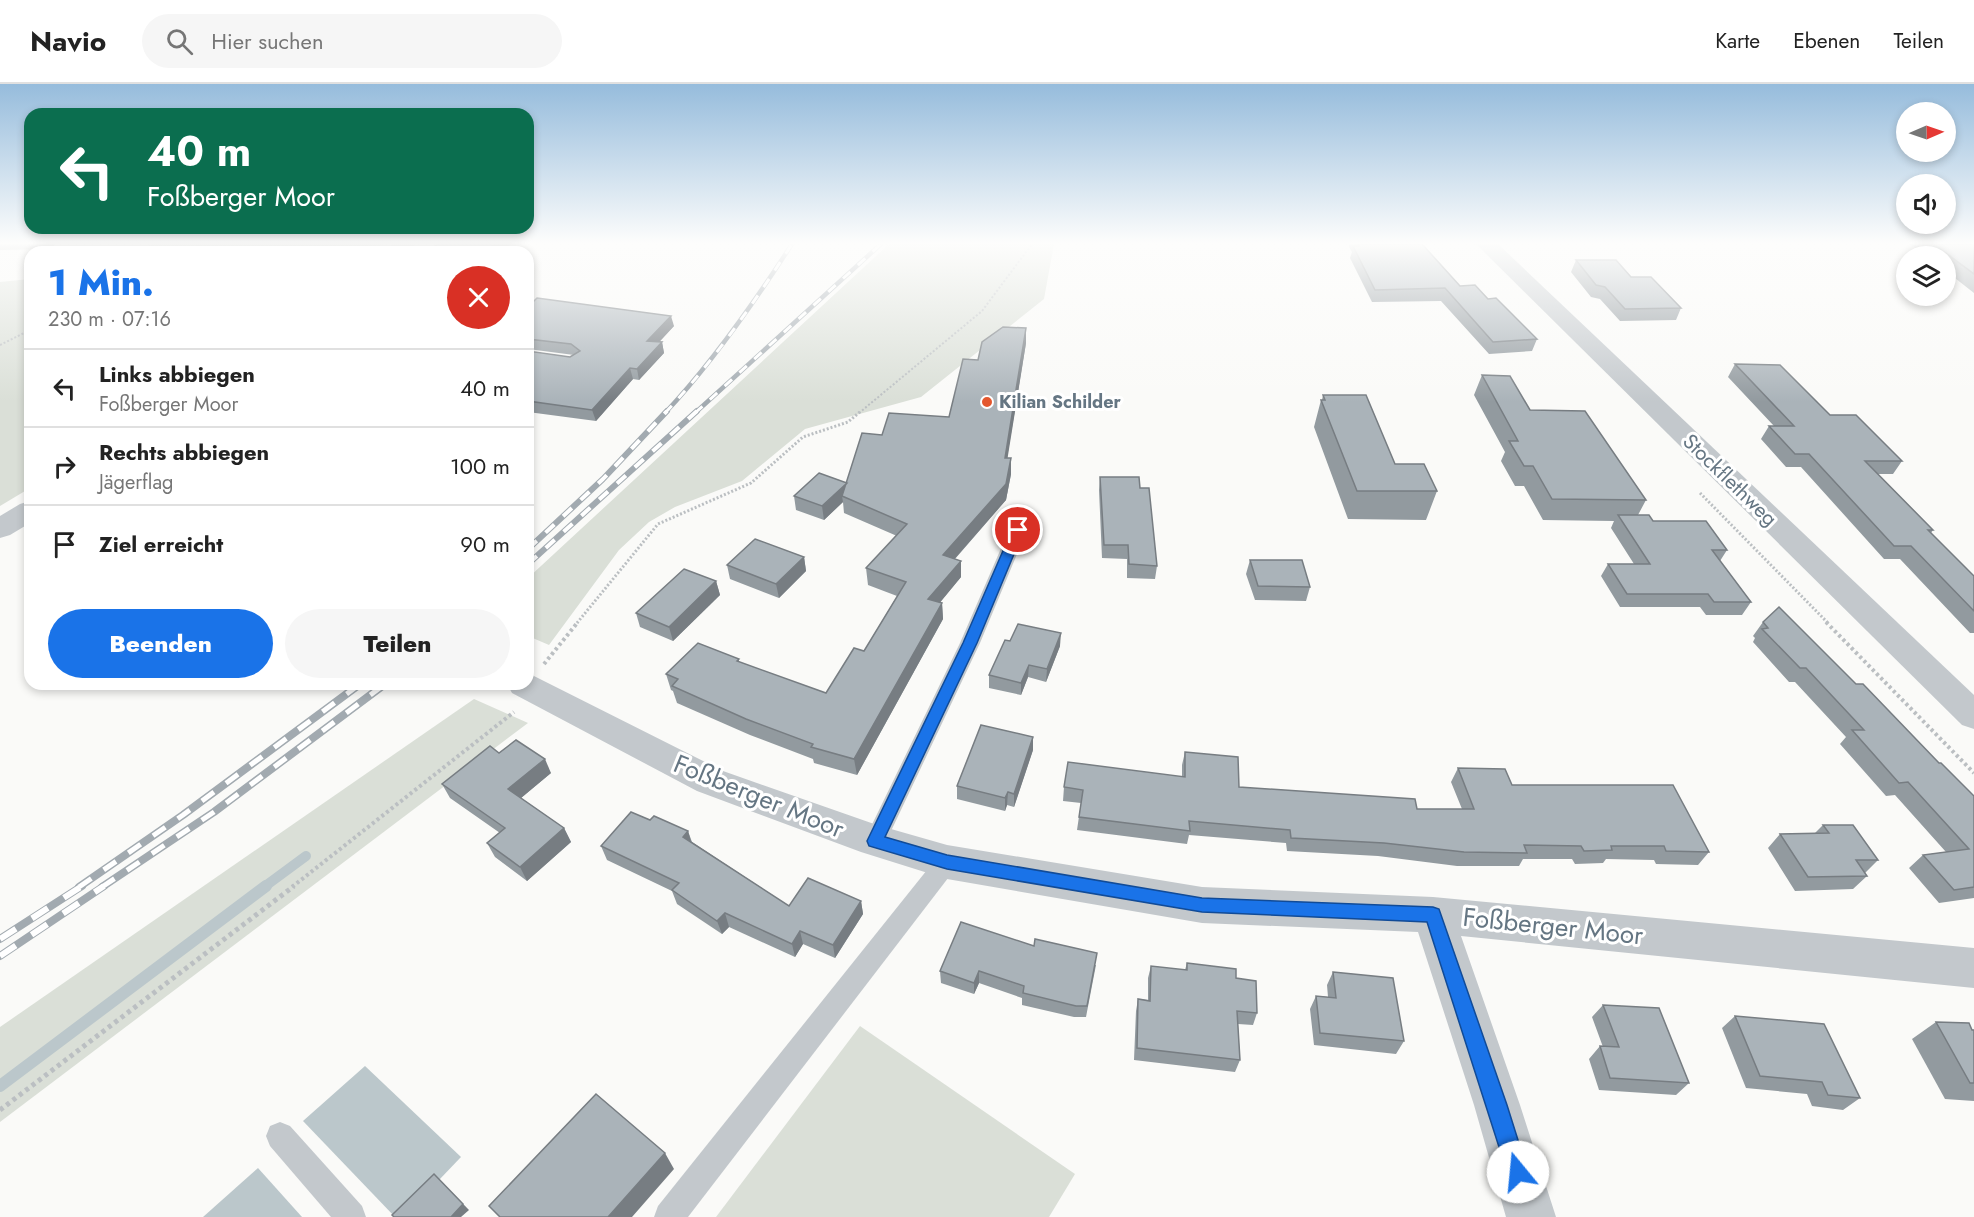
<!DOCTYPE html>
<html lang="de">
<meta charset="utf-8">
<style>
body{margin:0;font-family:Jost,sans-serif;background:#f6f6f6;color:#222;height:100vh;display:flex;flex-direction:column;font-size:22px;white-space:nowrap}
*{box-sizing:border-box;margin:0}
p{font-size:20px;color:#767676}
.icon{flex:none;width:33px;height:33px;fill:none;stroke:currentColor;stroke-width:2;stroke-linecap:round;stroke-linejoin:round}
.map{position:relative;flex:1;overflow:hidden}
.drawer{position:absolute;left:24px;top:162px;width:510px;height:444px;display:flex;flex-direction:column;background:#fff;border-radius:18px;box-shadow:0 3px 9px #0003}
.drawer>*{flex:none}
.guide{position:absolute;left:24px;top:24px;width:510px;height:126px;border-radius:18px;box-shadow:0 3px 9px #0003;background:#0b6e4f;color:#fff;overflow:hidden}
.needle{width:39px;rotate:88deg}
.fabs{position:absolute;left:1896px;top:18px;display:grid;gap:12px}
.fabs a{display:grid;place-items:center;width:60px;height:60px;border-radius:50%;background:#fff;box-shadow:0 3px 9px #0003;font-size:30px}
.pin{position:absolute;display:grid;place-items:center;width:51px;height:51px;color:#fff;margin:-26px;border:3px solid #fff;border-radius:50%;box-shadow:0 2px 6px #0007}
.me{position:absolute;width:66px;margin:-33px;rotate:343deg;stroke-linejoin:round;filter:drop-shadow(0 0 4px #0008)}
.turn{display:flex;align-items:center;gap:21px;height:126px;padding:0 24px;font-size:27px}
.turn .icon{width:78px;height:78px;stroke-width:2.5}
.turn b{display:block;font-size:42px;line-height:51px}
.round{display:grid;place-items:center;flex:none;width:63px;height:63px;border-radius:32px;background:#f6f6f6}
.summary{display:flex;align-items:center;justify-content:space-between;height:102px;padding:0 24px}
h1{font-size:36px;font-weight:800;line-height:45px;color:#1a73e8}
.cta{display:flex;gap:12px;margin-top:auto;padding:12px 24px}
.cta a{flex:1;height:69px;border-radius:36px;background:#1a73e8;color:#fff;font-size:24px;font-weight:800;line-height:69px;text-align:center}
.cta a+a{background:#f6f6f6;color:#222}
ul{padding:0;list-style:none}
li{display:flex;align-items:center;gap:18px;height:78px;padding:0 24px;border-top:2px solid #e0e0e0}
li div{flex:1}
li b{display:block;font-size:22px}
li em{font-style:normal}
header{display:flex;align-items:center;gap:36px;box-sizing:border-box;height:84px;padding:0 30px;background:#fff;border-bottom:2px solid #e0e0e0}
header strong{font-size:28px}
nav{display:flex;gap:33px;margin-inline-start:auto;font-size:21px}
.search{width:420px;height:54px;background:#f6f6f6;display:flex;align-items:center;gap:15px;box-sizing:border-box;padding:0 21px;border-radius:33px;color:#767676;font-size:22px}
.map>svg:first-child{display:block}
</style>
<header>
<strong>Navio</strong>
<div class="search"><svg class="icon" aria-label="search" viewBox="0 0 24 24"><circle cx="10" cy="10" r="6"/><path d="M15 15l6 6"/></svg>Hier suchen</div>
<nav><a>Karte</a><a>Ebenen</a><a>Teilen</a></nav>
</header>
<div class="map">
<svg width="1974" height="1133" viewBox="0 0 1974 1133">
<rect width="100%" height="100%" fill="#fafaf8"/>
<!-- green -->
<g fill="#dadfd7">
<polygon points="152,160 384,160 372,168 135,168"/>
<polygon points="889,160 1054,160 1044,215 921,313 805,345 742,397 675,423 649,438 619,466 549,561 528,552 528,494"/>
<polygon points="30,195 30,404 0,422 0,198"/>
<polygon points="474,615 528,639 0,1038 0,943"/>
<polygon points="860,942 1075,1090 1049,1133 716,1133"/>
</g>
<!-- water -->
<g fill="#bbc7cb">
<polygon points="365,982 461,1073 439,1096 395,1133 303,1037"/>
<polygon points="258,1084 302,1133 203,1133"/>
</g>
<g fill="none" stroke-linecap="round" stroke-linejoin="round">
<!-- stream-far1 -->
<polyline stroke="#bbc7cb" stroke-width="10" points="264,803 306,772"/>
<!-- stream -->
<polyline stroke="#bbc7cb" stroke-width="12" points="0,1002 266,802"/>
<!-- path-far3 -->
<g stroke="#bbbfc2" stroke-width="2" stroke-dasharray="2 2" stroke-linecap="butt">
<polyline points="35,167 38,168"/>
<polyline points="191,168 200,160"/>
<polyline points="0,261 30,246"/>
<polyline points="859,329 982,227 1032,160"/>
</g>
<!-- path-far2 -->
<g stroke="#bbbfc2" stroke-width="3" stroke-dasharray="2 2" stroke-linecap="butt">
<polyline points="1700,409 1828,539"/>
<polyline points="577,539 658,440 751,399 803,353 848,338 861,327"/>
</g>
<!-- path-far1 -->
<g stroke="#bbbfc2" stroke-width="4" stroke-dasharray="3 3" stroke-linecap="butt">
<polyline points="1826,538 1974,689"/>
<polyline points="544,580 578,538"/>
<polyline points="292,803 514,628"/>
</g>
<!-- path -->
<polyline stroke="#bbbfc2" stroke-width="5" stroke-dasharray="4 4" stroke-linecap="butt" points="0,1026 294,802"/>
<!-- lane -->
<g fill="#c3c8cc" fill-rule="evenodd">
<polygon points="1018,441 1024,442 1027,446 980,559 883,764 875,767 867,764 864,757 960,559 1009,446 1012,442"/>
<polygon points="947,768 955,771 959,778 955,785 688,1133 654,1133 658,1122 939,771"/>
<polygon points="280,1038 290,1042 362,1122 366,1133 331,1133 270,1062 266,1052 270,1042"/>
</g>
<!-- street -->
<g fill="#c3c8cc" fill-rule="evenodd">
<polygon points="393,160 416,160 408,168 385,168"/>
<polygon points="1476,160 1498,160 1974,611 1974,645 1962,641"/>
<polygon points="30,417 30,439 10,451 0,454 0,432 20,420"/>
<polygon points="528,589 723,687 877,741 947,761 1202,803 1433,813 1974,864 1974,904 1461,852 1520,1021 1556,1133 1506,1133 1474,1021 1418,848 1202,839 947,795 861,768 697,707 512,609 507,600 528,600"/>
</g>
<!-- rail-far3 casing -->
<g stroke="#a2aab0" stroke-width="4.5">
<g id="rail-far3">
<path d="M 665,329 C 713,278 754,219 792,160"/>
<polyline points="695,329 881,160"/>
</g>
</g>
<!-- rail-far2 casing -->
<g stroke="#a2aab0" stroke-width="6">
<g id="rail-far2">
<polyline points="528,465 603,395 667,327"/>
<polyline points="528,480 697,327"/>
</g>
</g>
<!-- rail-far1 casing -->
<g stroke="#a2aab0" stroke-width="8">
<g id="rail-far1">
<polyline points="79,803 183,731 360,600"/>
<polyline points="102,803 214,728 385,600"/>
</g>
</g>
<!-- rail casing -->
<g stroke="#a2aab0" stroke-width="8">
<g id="rail">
<polyline points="0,855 82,802"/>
<polyline points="0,872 104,802"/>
</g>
</g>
<!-- rail-far3 -->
<use href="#rail-far3" stroke="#fff" stroke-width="3" stroke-dasharray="10" stroke-linecap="butt"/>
<!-- rail-far2 -->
<use href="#rail-far2" stroke="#fff" stroke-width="4" stroke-dasharray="12" stroke-linecap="butt"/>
<!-- rail-far1 -->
<use href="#rail-far1" stroke="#fff" stroke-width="5" stroke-dasharray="15" stroke-linecap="butt"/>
<!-- rail -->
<use href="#rail" stroke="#fff" stroke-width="6" stroke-dasharray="19" stroke-linecap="butt"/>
</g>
<!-- wall -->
<g fill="#929a9f">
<polygon points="0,160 56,160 49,165 0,166"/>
<polygon points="1349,160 1422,160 1460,202 1488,215 1537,255 1532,267 1489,270 1441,217 1372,218 1350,174 1352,168 1349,163"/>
<polygon points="1910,160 1974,160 1974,209 1946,187 1946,172 1926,172"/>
<polygon points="1576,176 1631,193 1681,224 1676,236 1620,237 1600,215 1591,213 1571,188"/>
<polygon points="528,216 674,242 659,258 662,258 664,269 639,296 633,295 596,337 528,328 528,267 570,273 574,271 528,265"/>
<polygon points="1026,259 1007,374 1011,390 1006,416 955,475 961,493 940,518 942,519 943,535 857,691 814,679 813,675 750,651 677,619 673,607 671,606 666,590 739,575 739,578 826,609 864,567 897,512 868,501 866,484 897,452 844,429 843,418 824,436 796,426 794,412 846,399 882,351 949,333 978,276"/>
<polygon points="1735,280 1830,331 1902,377 1893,390 1878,390 1933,446 1931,449 1974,492 1974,549 1970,549 1900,475 1884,475 1801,383 1786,383 1761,355 1769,342 1774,342 1728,293"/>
<polygon points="1482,291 1530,326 1646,416 1638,431 1727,466 1720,477 1751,518 1742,531 1706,531 1700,523 1620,523 1601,492 1608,480 1634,480 1611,444 1614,437 1543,436 1524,402 1515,402 1501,377 1505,368 1474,311"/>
<polygon points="1323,311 1395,380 1437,407 1426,436 1348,435 1314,343 1321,316 1322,316"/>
<polygon points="1100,393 1140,404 1157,482 1155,495 1127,494 1127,475 1102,474 1099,406"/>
<polygon points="804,473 806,487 779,514 730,495 727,481"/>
<polygon points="1250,476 1310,503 1306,517 1255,516 1246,490"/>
<polygon points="716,497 720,511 673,557 640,543 636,529"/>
<polygon points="1763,538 1856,600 1974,712 1974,814 1939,819 1909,784 1923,771 1946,768 1895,711 1886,712 1840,660 1846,653 1795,598 1789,598 1753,558 1755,554 1753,552"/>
<polygon points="1010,557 1060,562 1046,598 1028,593 1021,611 989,604 989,591"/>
<polygon points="1033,666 1014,723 1007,721 1005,727 957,715 957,702"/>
<polygon points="1185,668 1239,703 1417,725 1462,725 1451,698 1458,684 1512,701 1709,768 1698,781 1656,780 1654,776 1606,775 1603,779 1575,780 1572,775 1523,775 1519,782 1457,782 1378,772 1287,767 1286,759 1189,751 1187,760 1077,746 1081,719 1063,717 1064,703 1182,692 1182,681"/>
<polygon points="499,669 551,689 521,714 564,744 571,758 527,797 495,773 487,759 500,749 450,714 442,700"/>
<polygon points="650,736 688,747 692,758 789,822 861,817 863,830 835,874 803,860 795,873 729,843 722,850 677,820 672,807 607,776 601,762"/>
<polygon points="1823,741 1878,776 1865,789 1867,792 1853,805 1795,807 1768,764 1780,750 1815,749"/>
<polygon points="1187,879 1236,894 1257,929 1253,941 1238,940 1240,976 1235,988 1134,976 1136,927 1138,915 1148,916 1148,894 1151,882 1185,886"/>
<polygon points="1096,881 1086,933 1074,933 1022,921 1022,914 979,899 974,910 941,899 940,887"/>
<polygon points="1333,888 1404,957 1396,970 1314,961 1310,925 1316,912 1328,913 1327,901"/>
<polygon points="1603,921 1689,999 1676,1011 1599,1006 1589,975 1600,962 1603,963 1592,933"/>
<polygon points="1735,932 1860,1014 1843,1026 1812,1022 1807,1010 1746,1004 1722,944"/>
<polygon points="1936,938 1974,946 1974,1017 1945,1015 1912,955"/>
</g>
<!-- shaded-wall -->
<g fill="#777d82">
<polygon points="45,160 56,160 49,165"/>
<polygon points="495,160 511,160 501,168 485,168"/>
<polygon points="671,232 674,242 650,268 647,257"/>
<polygon points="1026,244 1026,259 1005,390 1005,374"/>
<polygon points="662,258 664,269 639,296 637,285"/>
<polygon points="630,284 633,295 596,337 592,326"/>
<polygon points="1011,374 1011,390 1006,416 944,487 943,471"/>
<polygon points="847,399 842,412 843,418 824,436 822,422"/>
<polygon points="804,473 806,487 779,514 776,500"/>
<polygon points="961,477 961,493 929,532 928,515"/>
<polygon points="716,497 720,511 673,557 669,543"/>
<polygon points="942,519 943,535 857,691 854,675"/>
<polygon points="1061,549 1060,562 1046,598 1047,585"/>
<polygon points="1029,581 1028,593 1021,611 1021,599"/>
<polygon points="1033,653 1033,666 1014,723 1014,710"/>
<polygon points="545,675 551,689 515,719 508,705"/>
<polygon points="1008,708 1007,721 1005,727 1005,714"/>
<polygon points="564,744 571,758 527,797 520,783"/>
<polygon points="688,747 692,761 683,753"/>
<polygon points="861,817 863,830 835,874 833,861"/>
<polygon points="725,829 729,843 722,850 717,837"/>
<polygon points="800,847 803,860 795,873 792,860"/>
<polygon points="979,887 979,899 974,910 974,899"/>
<polygon points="665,1069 674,1085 632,1133 608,1133"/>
<polygon points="434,1090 469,1126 461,1133 451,1133"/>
</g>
<!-- building -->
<g fill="#aab3b9" stroke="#777d82" stroke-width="1.5">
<polygon points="438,160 495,160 485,168 426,168"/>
<polygon points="1358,160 1422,160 1460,202 1475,201 1488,215 1496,214 1537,255 1493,258 1445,204 1375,206 1353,162 1359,162"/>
<polygon points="1934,160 1974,160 1974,190"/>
<polygon points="1576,176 1616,176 1631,193 1651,193 1681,224 1625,225 1605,203 1596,201"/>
<polygon points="537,214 671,232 647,257 662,258 637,285 630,284 592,326 528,317 528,267 570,273 580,267 571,260 528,255 528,216 534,217"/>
<polygon points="1003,243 1026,244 1005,374 1011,374 1006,400 943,471 961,477 928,515 942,519 854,675 811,663 813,660 746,635 672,602 678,595 666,590 698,559 739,575 737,577 826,609 854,564 864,567 906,498 866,484 907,440 842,412 862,349 882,351 889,329 949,333 963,275 978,276 982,258"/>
<polygon points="1735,280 1780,281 1830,331 1856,331 1902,377 1865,377 1933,446 1928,446 1974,492 1974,527 1911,462 1894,462 1809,370 1795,370 1769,342 1794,342"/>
<polygon points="1482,291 1510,292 1530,326 1585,327 1646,416 1552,415 1533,382 1524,382 1509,357 1518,357"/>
<polygon points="1323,311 1366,311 1395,380 1424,380 1437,407 1357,407 1321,316 1325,316"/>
<polygon points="819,389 847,399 822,422 794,412"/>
<polygon points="1100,393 1139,393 1140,404 1149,404 1157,482 1129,480 1128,461 1104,461"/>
<polygon points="1618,431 1649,431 1653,437 1706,437 1727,466 1712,466 1751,518 1714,518 1708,510 1627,510 1608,480 1650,480"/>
<polygon points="755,455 804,473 776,500 727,481"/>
<polygon points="1250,476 1302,476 1310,503 1258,502"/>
<polygon points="684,485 716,497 669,543 636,529"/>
<polygon points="1779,523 1856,600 1863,600 1939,679 1941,679 1974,712 1974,803 1954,806 1923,771 1969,765 1908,698 1899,699 1852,646 1864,646 1806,584 1800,584 1762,545 1768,544 1763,538"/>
<polygon points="1018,540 1061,549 1047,585 1029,581 1021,599 989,591 1005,556 1010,557"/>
<polygon points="981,641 1033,653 1014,710 1008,708 1005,714 957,702"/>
<polygon points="516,656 545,675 508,705 564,744 520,783 487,759 505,744 442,700 490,662 499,669"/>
<polygon points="1185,668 1238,673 1239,703 1415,715 1417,725 1474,725 1458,684 1505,685 1512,701 1673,701 1709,768 1666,767 1664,762 1611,762 1612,766 1584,767 1581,762 1524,761 1527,769 1464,768 1384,759 1291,754 1290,746 1189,737 1190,747 1079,733 1083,706 1064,703 1068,678 1185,693"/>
<polygon points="631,728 650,736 654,732 688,747 683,753 789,822 808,794 861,817 833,861 800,847 792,860 725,829 717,837 672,806 679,799 601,762"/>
<polygon points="1823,741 1853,741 1878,776 1856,776 1867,792 1808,793 1780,750 1829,749"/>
<polygon points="961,838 1034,862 1035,855 1097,869 1087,922 1076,922 1023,909 1024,902 979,887 974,899 940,887"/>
<polygon points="1187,879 1236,885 1236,894 1256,897 1257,929 1237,927 1240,976 1137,964 1138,915 1150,917 1151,882 1187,886"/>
<polygon points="1333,888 1393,894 1404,957 1320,949 1316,912 1336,914"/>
<polygon points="1603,921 1659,924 1689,999 1610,994 1600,962 1619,963"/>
<polygon points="1735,932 1824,940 1860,1014 1828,1011 1822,998 1760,992"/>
<polygon points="1936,938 1969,939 1972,946 1974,946 1974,999 1970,999"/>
<polygon points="596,1010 665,1069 608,1133 500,1133 489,1122"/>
<polygon points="434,1090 463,1120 451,1133 394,1133 392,1131"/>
</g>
<!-- sky -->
<linearGradient id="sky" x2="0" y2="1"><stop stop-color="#96bcdc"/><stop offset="0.5" stop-color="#fdfdfc"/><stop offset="1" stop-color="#fdfdfc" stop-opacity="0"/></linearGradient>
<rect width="1974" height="318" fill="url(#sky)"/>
<!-- route -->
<polygon fill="#1a73e8" stroke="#114b97" stroke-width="1.5" points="1018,442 1024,446 977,559 885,753 947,771 1202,814 1433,823 1439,825 1507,1021 1528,1088 1525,1095 1518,1098 1510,1095 1507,1088 1427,838 1202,828 947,785 869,762 867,757 963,559 1012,446"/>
<!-- markers -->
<circle fill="#e4572e" stroke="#fff" stroke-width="2" cx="987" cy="318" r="6"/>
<g text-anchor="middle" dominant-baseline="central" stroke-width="6" stroke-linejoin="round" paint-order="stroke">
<!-- far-poi labels -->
<g font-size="18" font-weight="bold" fill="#657683" stroke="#fff" text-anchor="start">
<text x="999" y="318">Kilian Schilder</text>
</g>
<!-- street labels -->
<g font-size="21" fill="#657683" stroke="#fff">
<text transform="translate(1730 396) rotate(44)">Stockflethweg</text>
</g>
<!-- near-street labels -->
<g font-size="26" fill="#657683" stroke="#fff">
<text transform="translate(759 712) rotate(22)">Foßberger Moor</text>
<text transform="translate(1553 842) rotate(6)">Foßberger Moor</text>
</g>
</g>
</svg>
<div class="fabs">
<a><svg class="needle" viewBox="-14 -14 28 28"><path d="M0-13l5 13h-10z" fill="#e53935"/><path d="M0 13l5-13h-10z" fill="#767676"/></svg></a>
<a><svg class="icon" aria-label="sound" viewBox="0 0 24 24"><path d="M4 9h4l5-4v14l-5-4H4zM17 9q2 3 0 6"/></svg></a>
<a><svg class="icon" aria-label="layers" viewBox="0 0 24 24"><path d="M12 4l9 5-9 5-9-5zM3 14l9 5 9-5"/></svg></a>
</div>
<div class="pin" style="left:1018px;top:446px;background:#d93025"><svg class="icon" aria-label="arrive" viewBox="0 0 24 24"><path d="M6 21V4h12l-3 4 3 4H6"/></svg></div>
<svg class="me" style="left:1518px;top:1088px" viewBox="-20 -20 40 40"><circle r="19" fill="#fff"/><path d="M0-13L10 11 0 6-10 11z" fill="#1a73e8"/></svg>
<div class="guide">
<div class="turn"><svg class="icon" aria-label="left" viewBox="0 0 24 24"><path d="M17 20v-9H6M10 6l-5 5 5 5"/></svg><div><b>40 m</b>Foßberger Moor</div></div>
</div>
<section class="drawer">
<div class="summary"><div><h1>1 Min.</h1><p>230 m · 07:16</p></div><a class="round" style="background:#d93025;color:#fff"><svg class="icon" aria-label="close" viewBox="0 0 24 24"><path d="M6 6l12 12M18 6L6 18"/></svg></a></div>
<ul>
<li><svg class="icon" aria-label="left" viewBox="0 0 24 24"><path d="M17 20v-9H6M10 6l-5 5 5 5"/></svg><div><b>Links abbiegen</b><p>Foßberger Moor</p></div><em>40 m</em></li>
<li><svg class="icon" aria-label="right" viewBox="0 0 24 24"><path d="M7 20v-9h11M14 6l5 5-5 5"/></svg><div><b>Rechts abbiegen</b><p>Jägerflag</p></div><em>100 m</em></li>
<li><svg class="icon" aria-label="arrive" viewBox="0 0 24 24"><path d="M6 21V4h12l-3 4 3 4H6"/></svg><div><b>Ziel erreicht</b></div><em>90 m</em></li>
</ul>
<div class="cta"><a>Beenden</a><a>Teilen</a></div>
</section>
</div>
